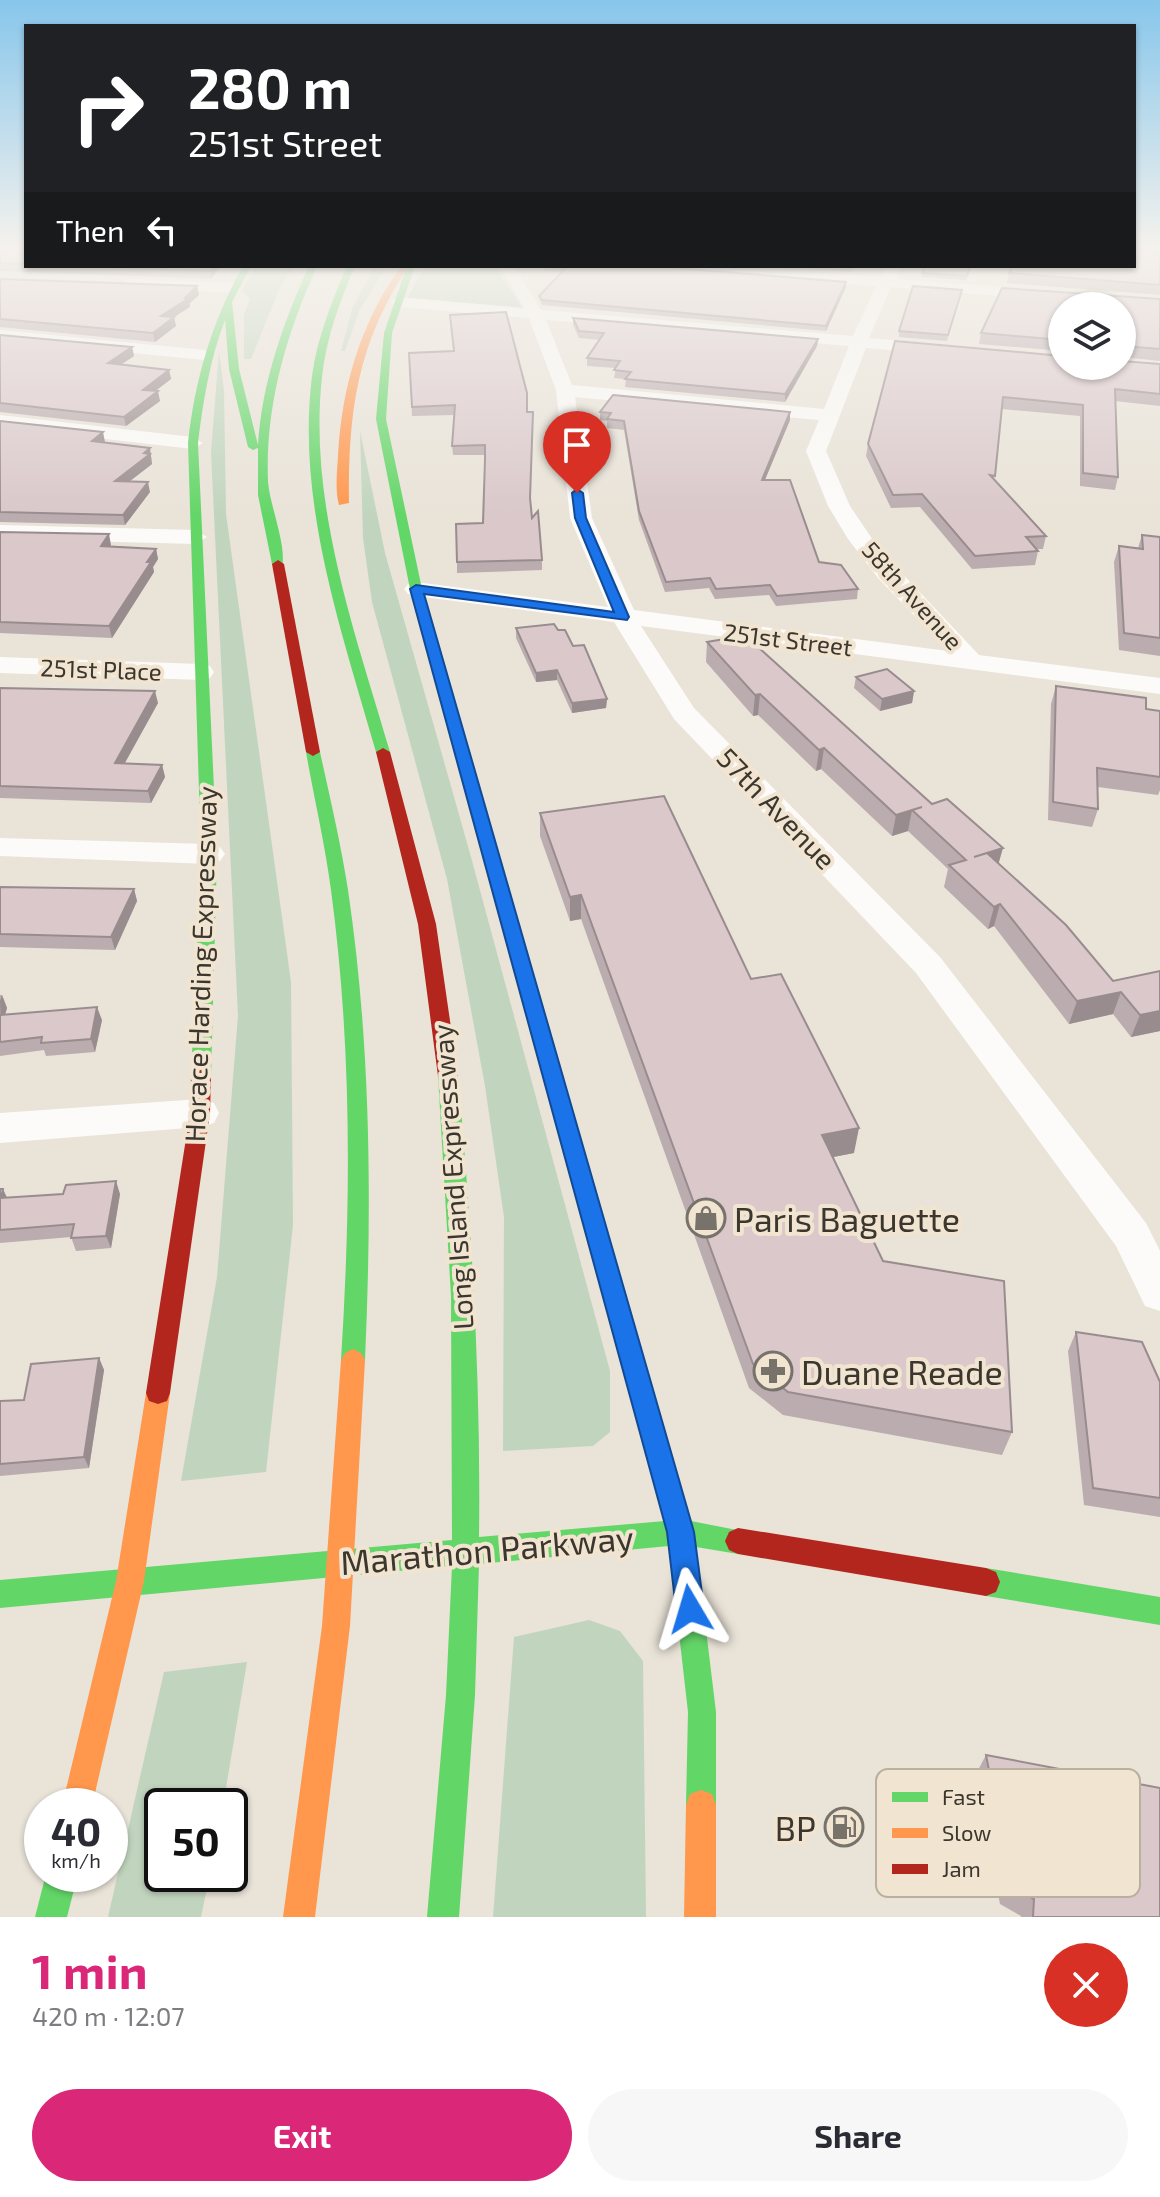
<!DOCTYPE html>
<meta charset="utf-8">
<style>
body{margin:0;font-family:"Exo 2",sans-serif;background:#f7f7f7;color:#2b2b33;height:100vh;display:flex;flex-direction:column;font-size:30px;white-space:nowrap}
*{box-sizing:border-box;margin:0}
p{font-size:26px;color:#7c7c81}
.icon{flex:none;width:44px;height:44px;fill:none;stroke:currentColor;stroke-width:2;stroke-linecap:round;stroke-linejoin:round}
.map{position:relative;height:1917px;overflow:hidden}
.sheet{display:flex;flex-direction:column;background:#fff;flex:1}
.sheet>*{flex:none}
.guide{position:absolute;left:24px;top:24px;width:1112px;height:244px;border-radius:0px;box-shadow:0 2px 6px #0004;background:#202124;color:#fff;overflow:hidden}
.tools{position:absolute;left:1048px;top:292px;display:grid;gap:16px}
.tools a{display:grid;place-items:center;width:88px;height:88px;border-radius:50%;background:#fff;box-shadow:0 2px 6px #0004;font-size:40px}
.speed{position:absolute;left:24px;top:1788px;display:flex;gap:16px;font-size:40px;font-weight:700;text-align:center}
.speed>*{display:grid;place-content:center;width:104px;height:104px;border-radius:50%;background:#fff;box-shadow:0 2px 6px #0004;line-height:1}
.speed small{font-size:20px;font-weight:400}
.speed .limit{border:4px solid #111;border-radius:12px;background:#fff;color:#111}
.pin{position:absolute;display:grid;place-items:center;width:68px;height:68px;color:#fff;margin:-82px -34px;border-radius:50% 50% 50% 0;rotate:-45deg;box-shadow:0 0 8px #0007}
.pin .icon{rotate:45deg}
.me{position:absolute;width:88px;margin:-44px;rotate:353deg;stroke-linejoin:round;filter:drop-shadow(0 0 6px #0008)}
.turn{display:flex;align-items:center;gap:28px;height:168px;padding:0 32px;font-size:36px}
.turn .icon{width:104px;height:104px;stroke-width:2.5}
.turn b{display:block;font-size:56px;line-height:68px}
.then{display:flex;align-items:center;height:76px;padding:0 32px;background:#0003;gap:16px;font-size:30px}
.round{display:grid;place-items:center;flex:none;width:84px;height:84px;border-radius:42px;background:#f7f7f7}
.summary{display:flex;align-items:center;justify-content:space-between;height:136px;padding:0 32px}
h1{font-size:48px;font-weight:700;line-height:60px;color:#db2777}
.action{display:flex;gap:16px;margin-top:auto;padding:16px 32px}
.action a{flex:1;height:92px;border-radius:48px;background:#db2777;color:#fff;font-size:32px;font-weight:700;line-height:92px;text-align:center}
.action a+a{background:#f7f7f7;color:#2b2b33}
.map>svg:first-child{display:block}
</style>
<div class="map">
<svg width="1160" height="1917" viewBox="0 0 1160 1917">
<rect width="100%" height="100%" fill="#e9e3d8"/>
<!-- green -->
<g fill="#c1d5be">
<polygon points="258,266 294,266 281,285 251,359 244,359 244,314 250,299 242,290"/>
<polygon points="374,266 387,266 360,309 345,351 341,351 352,309"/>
<polygon points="425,266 494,266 523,309 407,299"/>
<polygon points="219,351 224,390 226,514 291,982 293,1225 266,1472 181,1481 217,1277 238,1016 211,452"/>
<polygon points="360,431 385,553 471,857 610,1371 610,1432 593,1446 503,1451 504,1217 485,1086 447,879 372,602 363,538"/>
<polygon points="589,1620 620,1631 643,1661 646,1917 493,1917 514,1637"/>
<polygon points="247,1662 223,1806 162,1806 162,1874 210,1874 201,1917 108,1917 164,1672"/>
</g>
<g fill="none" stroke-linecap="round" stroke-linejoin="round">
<!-- street -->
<g fill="#fcfbf9" fill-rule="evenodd">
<path d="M 500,266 L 514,266 L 541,310 L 853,336 L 876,286 L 675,270 L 668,266 L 733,266 L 880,277 L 887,266 L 901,266 L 895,279 L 1046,290 L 1054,295 L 1046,300 L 891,287 L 869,338 L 939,344 L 948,349 L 939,354 L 866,348 L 826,451 L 850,506 L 879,549 L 979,655 L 1160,678 L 1160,694 L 641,626 L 694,708 L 940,957 L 1146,1223 L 1160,1251 L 1160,1311 L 1145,1306 L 1116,1246 L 916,973 L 674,719 L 614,622 L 416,596 L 408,594 L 404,589 L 408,584 L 416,582 L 608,607 L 570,518 L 556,390 L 529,318 L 398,307 L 390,302 L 398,297 L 524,308 ZM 546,320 L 849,346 L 824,409 L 572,385 ZM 575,397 L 819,420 L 806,451 L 828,506 L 848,539 L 878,578 L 948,651 L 634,610 L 592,518 Z"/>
<polygon points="128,279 233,283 241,288 233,293 123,287 120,284"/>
<polygon points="0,330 205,350 214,355 205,360 0,340"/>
<polygon points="0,415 193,437 203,443 193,449 0,427"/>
<polygon points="0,525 196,530 207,537 196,544 0,539"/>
<polygon points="0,657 201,664 210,666 214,672 210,678 201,680 0,673"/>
<polygon points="0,838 209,844 220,847 225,854 220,861 209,864 0,856"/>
<polygon points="200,1099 214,1103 219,1113 214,1123 200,1127 0,1143 0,1113"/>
</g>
<!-- fast -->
<g fill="#63d668" fill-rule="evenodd">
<path d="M 243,266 L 251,266 L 232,302 L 239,369 L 258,445 C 262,382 283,323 309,266 L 317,266 C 286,335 265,406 268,482 C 270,506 287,546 282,567 L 272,564 L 258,495 L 258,448 L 253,450 L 248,447 L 229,369 L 225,320 C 210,359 203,401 198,443 L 217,854 L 211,1077 L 208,1082 L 194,1082 L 191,1077 L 201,854 L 188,443 C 195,379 212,321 243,266 Z"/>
<path d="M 347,266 L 355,266 C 340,301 326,338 322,377 C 308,504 355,632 390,752 L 383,756 L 376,752 C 342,632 296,503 312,376 C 317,338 332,301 347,266 Z"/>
<polygon points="407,266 415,266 392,333 386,419 422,589 530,963 521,969 512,963 410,589 376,419 384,333"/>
<path d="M 313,748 L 320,752 C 330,798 341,844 348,890 C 371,1045 372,1203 365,1360 L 361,1367 L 353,1371 L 345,1367 L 341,1360 C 351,1204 352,1046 331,890 C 325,844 314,798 306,752 Z"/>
<path d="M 448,1069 L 455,1071 L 458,1076 C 472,1229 481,1383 479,1537 L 665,1521 L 586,1234 L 589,1228 L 597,1225 L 605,1228 L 608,1234 L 691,1521 L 747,1532 L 751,1541 L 747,1550 L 738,1554 L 696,1547 L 716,1712 L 716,1805 L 712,1816 L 701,1820 L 690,1816 L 686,1805 L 688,1712 L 669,1546 L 479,1564 L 475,1695 L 459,1917 L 427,1917 L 446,1695 L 452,1566 L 0,1608 L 0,1580 L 452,1540 L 451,1296 L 438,1076 L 441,1071 Z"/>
<polygon points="986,1568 1160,1597 1160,1625 986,1596 976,1592 972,1582 976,1572"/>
<polygon points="46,1874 78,1874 67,1917 35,1917"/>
</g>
<!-- slow -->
<g fill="#ff974d" fill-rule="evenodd">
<path d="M 401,266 L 409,266 C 357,342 348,413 349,503 L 339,505 C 335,491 337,472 338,456 C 342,386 360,324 401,266 Z"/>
<polygon points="353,1349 361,1353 365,1360 350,1626 315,1917 283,1917 322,1626 341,1360 345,1353"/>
<polygon points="158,1382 167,1385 170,1393 144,1581 92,1806 62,1806 116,1581 146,1393 149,1385"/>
<polygon points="701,1790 712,1794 716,1805 716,1917 684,1917 686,1805 690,1794"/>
</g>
<!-- jam -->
<g fill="#b3261e" fill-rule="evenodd">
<polygon points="278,560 284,564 320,752 313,756 306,752 272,564"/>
<polygon points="383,748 390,752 436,924 458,1076 455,1081 441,1081 438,1076 418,924 376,752"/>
<polygon points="521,957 530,963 608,1234 605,1240 597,1243 589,1240 586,1234 512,963"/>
<polygon points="201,1070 208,1072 211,1077 210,1113 170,1393 167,1401 158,1404 149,1401 146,1393 190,1113 191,1077 194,1072"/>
<polygon points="738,1528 986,1568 996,1572 1000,1582 996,1592 986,1596 738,1554 729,1550 725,1541 729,1532"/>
</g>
</g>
<!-- wall -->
<g fill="#bbacaf">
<polygon points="0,247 26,247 26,266 221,266 211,279 0,271"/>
<polygon points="1160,247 1160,295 1007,283 1009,273"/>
<polygon points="544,266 675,268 846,282 846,287 826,331 542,305 540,301 539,296 562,272 544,271"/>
<polygon points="774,266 854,266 851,272"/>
<polygon points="971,266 966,280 921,277 922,273"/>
<polygon points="0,279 197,286 199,295 190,303 190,307 174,317 176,326 155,342 0,327"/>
<polygon points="1002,288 1160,299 1160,361 1122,357 1122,306 1062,306 1062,351 979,344 981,333"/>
<polygon points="962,290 947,341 899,337 899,331"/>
<polygon points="573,318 818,339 817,346 785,402 625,387 626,379 614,378 616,368 587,366 587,358 600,340 579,338 573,325"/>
<polygon points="0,335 132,347 134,356 121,364 169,370 171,379 155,391 160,401 126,426 0,412"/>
<polygon points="895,341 1160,364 1160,406 1115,401 1118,477 1115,490 1080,486 1080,416 1002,409 994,479 1046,536 1043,549 1036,549 1038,551 1035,565 972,569 920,507 891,508 866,456 868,444"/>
<polygon points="454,352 530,502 532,518 542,560 542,570 457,573 457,562 483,523 485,455 453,455 452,446 455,415 412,416 409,353"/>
<polygon points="600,412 790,412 790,420 765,480 819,562 858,589 857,599 776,606 769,595 715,599 709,588 665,592 639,520 624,430 607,428 607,421 600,420"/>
<polygon points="0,421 105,442 152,458 151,459 152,464 130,481 150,492 125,525 0,522"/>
<polygon points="0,532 111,545 110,546 156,549 158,559 153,567 154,572 112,638 0,633"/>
<polygon points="1142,535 1160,537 1160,656 1119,650 1114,562 1119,546 1138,548"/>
<polygon points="516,628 558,630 573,646 607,699 606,708 572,713 557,680 536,682 516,638"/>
<polygon points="707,642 999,863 1113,981 1160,971 1160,1031 1131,1037 1113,1014 1069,1024 994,926 988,929 944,887 948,869 908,831 892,836 821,769 816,771 758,715 753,716 706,662"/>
<polygon points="856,677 914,691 912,703 880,711 854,688"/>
<polygon points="1056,686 1146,709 1160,711 1160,790 1158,795 1098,787 1098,809 1092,827 1048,820 1051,704"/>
<polygon points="0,688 158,703 125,763 162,765 165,777 151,803 0,798"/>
<polygon points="540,813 751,979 854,1153 833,1157 883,1261 1012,1432 1002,1455 783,1415 749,1388 581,919 570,921 540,836"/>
<polygon points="0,887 134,889 137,901 115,950 0,947"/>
<polygon points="0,995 2,995 7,1008 5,1015 102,1020 95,1052 46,1056 44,1050 0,1056"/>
<polygon points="0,1189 7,1198 120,1194 111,1248 76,1251 71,1237 0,1243"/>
<polygon points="1076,1332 1160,1382 1160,1517 1084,1505 1068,1351"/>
<polygon points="99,1358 104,1370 89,1468 0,1476 0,1401 24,1400"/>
<polygon points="986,1755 1160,1917 1021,1917 1021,1916 1000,1904 976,1774"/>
</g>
<!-- shaded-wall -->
<g fill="#998c8e">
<polygon points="213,266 221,266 211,279 210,271"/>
<polygon points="846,282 846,287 826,331 826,326"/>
<polygon points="197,286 199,295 190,303 190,307 162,324 161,316 185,298"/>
<polygon points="174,317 176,326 155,342 153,333"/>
<polygon points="818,339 817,346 785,402 785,394"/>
<polygon points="132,347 134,356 110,372 108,363"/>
<polygon points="169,370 171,379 145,399 143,390"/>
<polygon points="158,391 160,401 126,426 124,417"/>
<polygon points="790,412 790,420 761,489 762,480"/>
<polygon points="103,432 105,442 92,441"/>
<polygon points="150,448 152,464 117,491 115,481"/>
<polygon points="148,482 150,492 125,525 123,515"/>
<polygon points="109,534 111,545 103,556 101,546"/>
<polygon points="156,549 158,559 153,567 154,572 112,638 109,626"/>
<polygon points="557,670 557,680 536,682 536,673"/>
<polygon points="155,691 158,703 118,775 115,763"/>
<polygon points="914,691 912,703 880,711 882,699"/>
<polygon points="760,694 758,715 753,716 755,695"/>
<polygon points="607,699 606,708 572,713 572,703"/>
<polygon points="824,748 821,769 816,771 819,750"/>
<polygon points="162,765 165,777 151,803 148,791"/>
<polygon points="912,810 908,831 892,836 896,815"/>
<polygon points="1003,848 997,869 974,857"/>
<polygon points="134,889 137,901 115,950 111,937"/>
<polygon points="581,895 581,919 570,921 570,897"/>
<polygon points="1000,904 994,926 988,929 994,907"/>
<polygon points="1121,992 1113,1014 1069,1024 1077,1001"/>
<polygon points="2,995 7,1008 1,1028 0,1001"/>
<polygon points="97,1007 102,1020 95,1052 91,1039"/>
<polygon points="1160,1011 1160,1031 1131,1037 1140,1015"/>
<polygon points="859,1128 854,1153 818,1160 822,1135"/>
<polygon points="116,1181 120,1194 111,1248 106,1236"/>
<polygon points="3,1189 9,1202 1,1198"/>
<polygon points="99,1358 104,1370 89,1468 84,1457"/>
</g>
<!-- building -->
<g fill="#dac8cb" stroke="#998c8e" stroke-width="2">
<polygon points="0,247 26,247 26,264 0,263"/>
<polygon points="1134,247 1160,247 1160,285 1009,273 1013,266 1134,266"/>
<polygon points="75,266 213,266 210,271"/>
<polygon points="544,266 671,266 675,268 846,282 826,326 542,300 539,296 566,268"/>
<polygon points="926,266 970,266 967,276 922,273"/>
<polygon points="0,279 197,286 185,298 189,298 161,316 174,317 153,333 0,319"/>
<polygon points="913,286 962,290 948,335 899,331"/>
<polygon points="1002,288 1160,299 1160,349 1125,346 1122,352 1122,306 1062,306 1062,340 981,333"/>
<polygon points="506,312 527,393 527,412 533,412 530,498 532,518 538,511 542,560 457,562 456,524 483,523 485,459 485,445 452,446 455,405 412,407 409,353 454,351 450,315"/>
<polygon points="573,318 818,339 785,394 625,379 631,372 614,370 620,361 587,358 604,333 579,331"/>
<polygon points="0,335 132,347 108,363 169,370 143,390 158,391 124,417 0,403"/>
<polygon points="895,341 1062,356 1062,366 1122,366 1122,361 1160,364 1160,394 1115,389 1118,477 1083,473 1083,405 1003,397 995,476 990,475 1046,536 1026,537 1038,551 975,556 922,494 893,495 868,444"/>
<polygon points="613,395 790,412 762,480 790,480 819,562 841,565 858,589 777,596 770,585 716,589 710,578 666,582 639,511 624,421 607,419 611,413 600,412"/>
<polygon points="0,421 103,432 92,441 150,448 144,453 150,454 115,481 148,482 123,515 0,512"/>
<polygon points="0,532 109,534 101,546 156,549 147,562 151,562 109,626 0,622"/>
<polygon points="1142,535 1160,537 1160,638 1124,633 1119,546 1143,549"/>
<polygon points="554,624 558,630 565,630 573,646 584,645 607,699 572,703 557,670 536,673 516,628"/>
<polygon points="742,636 748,638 932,804 947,799 1003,848 974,857 987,853 1066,925 1113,981 1160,971 1160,1011 1140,1015 1121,992 1077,1001 1000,904 994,907 949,865 966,860 912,810 922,807 896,815 824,748 819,750 760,694 755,695 707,642"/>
<polygon points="887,669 914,691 882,699 856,677"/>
<polygon points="1056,686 1146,698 1146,709 1160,711 1160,777 1097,768 1098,809 1053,802"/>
<polygon points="0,688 155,691 115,763 162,765 148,791 0,786"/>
<polygon points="664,796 751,979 781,974 859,1128 822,1135 883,1261 1004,1281 1012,1432 788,1392 753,1364 581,895 570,897 540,813"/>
<polygon points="0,887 134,889 111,937 0,934"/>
<polygon points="97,1007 91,1039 41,1043 42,1037 0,1042 0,1015"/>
<polygon points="116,1181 106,1236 71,1238 74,1224 0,1230 0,1189 3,1189 1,1198 63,1194 66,1185"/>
<polygon points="1076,1332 1142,1342 1160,1382 1160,1498 1093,1488"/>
<polygon points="99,1358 84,1457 0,1464 0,1401 24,1400 31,1364"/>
<polygon points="986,1755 1160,1788 1160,1917 1033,1917 1034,1899 1012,1887"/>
</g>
<!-- sky -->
<linearGradient id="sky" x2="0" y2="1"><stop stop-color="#87c6eb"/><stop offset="0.48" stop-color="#f5f2ed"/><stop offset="1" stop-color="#f5f2ed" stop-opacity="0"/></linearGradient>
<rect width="1160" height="516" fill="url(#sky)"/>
<!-- route -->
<polygon fill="#1a73e8" stroke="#114b97" stroke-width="2" points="577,489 583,493 586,518 629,617 627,620 424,594 694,1532 704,1609 700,1619 690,1623 680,1619 676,1609 667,1532 410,589 416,585 614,612 575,518 572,493"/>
<!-- icons -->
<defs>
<g id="shop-ring" transform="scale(2)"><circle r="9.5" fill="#f1e4d0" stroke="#78736a" stroke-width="1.5"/><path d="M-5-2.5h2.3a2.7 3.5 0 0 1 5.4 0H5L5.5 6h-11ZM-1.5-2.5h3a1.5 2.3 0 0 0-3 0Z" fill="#78736a"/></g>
<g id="pharmacy-ring" transform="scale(2)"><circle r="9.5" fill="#f1e4d0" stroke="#78736a" stroke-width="1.5"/><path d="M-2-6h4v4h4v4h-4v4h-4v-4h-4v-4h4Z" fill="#78736a"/></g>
<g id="fuel-ring" transform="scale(2)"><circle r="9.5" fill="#f1e4d0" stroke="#78736a" stroke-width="1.5"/><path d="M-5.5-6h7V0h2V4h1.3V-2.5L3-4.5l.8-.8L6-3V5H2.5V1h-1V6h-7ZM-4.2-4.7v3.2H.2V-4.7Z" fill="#78736a"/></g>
</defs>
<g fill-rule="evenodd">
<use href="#shop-ring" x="706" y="1218"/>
<use href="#pharmacy-ring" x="773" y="1371"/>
<use href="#fuel-ring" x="844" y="1827"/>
</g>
<g text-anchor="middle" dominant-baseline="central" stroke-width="8" stroke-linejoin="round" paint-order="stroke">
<!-- far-street labels -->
<g font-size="24" fill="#3b362e" stroke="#f1e4d0">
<text transform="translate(913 595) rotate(48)">58th Avenue</text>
<text transform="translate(788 639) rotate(7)">251st Street</text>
<text transform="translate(101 669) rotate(2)">251st Place</text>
</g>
<!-- street labels -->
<g font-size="28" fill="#3b362e" stroke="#f1e4d0">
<text transform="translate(777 808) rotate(46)">57th Avenue</text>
<text transform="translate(200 964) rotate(-88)">Horace Harding Expressway</text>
<text transform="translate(452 1177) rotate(-94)">Long Island Expressway</text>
</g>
<!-- near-poi labels -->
<g font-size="34" fill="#3b362e" stroke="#f1e4d0" text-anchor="start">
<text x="734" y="1218">Paris Baguette</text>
<text x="801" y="1371">Duane Reade</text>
<text x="816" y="1827" text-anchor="end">BP</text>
</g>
<!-- near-street labels -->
<g font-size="34" fill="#3b362e" stroke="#f1e4d0">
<text transform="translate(487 1549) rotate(-5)">Marathon Parkway</text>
</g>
</g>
<!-- legend -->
<rect x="876" y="1769" width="264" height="128" rx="12" fill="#f1e4d0" stroke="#bab09f" stroke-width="2"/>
<rect x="892" y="1792" width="36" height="10" fill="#63d668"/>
<rect x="892" y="1828" width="36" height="10" fill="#ff974d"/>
<rect x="892" y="1864" width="36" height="10" fill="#b3261e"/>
<g font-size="22" fill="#3b362e">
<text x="942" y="1805">Fast</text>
<text x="942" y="1841">Slow</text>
<text x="942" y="1877">Jam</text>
</g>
</svg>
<div class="tools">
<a><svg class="icon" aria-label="layers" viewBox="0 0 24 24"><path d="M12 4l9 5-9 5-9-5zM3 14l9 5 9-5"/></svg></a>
</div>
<div class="speed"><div>40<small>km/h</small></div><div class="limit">50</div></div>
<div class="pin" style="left:577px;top:493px;background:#d93025"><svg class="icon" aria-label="arrive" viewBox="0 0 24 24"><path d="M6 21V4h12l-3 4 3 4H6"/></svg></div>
<svg class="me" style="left:690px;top:1609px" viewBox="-20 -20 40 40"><path d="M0-17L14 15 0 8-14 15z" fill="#1a73e8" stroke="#fff" stroke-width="4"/></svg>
<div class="guide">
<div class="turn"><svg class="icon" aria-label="right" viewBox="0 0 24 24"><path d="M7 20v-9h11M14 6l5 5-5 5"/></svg><div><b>280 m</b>251st Street</div></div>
<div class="then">Then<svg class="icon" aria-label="left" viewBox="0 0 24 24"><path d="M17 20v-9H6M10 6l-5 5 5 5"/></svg></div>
</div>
</div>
<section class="sheet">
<div class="summary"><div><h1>1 min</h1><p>420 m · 12:07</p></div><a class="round" style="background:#d93025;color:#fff"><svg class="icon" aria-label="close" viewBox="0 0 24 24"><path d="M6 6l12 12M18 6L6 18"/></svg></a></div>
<div class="action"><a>Exit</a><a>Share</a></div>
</section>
